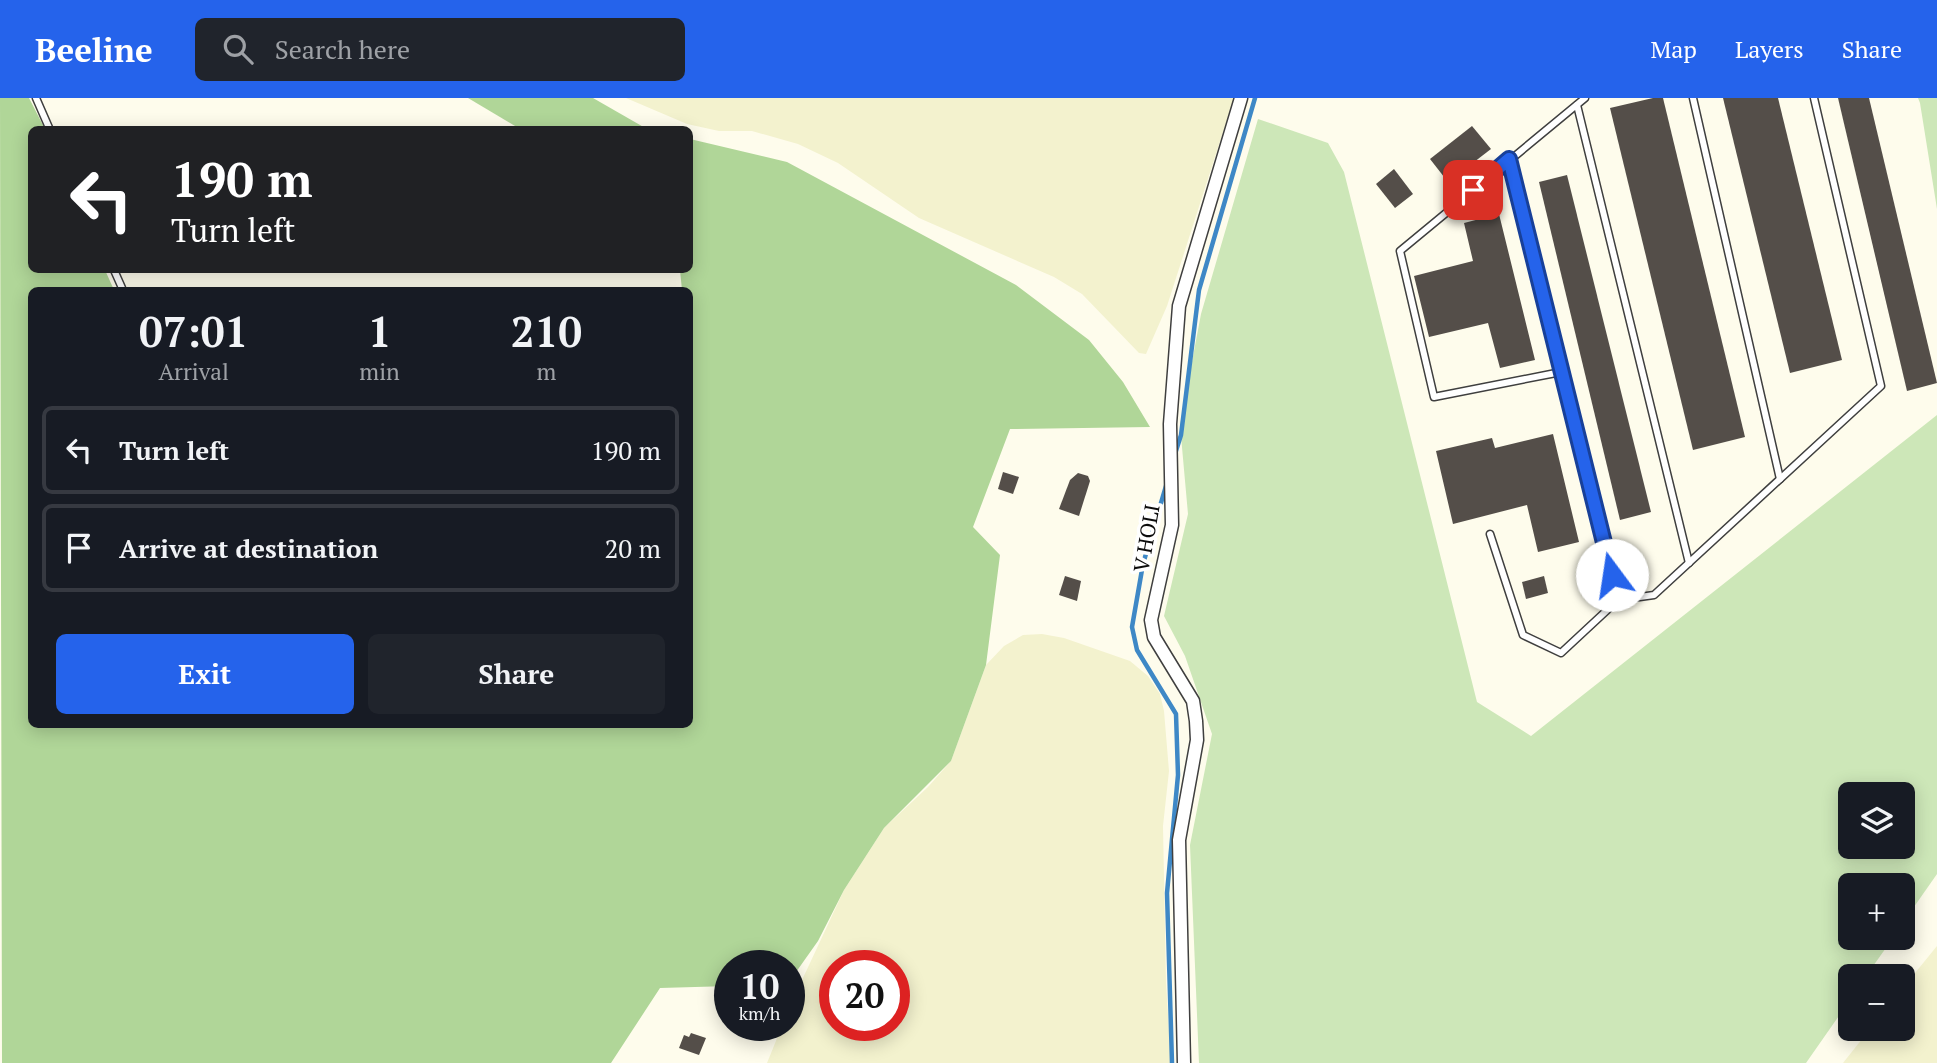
<!DOCTYPE html>
<meta charset="utf-8">
<style>
body{margin:0;font-family:"PT Serif",serif;background:#20242c;color:#f1f3f6;height:100vh;display:flex;flex-direction:column;font-size:26px;white-space:nowrap}
*{box-sizing:border-box;margin:0}
p{font-size:23px;color:#9ea1a6}
.icon{flex:none;width:38px;height:38px;fill:none;stroke:currentColor;stroke-width:2;stroke-linecap:round;stroke-linejoin:round}
.map{position:relative;flex:1;overflow:hidden}
.side{position:absolute;left:28px;top:189px;width:665px;height:441px;display:flex;flex-direction:column;background:#171b24;border-radius:10px;box-shadow:0 4px 18px #0003}
.side>*{flex:none}
.guide{position:absolute;left:28px;top:28px;width:665px;height:147px;border-radius:10px;box-shadow:0 4px 18px #0003;background:#202124;color:#fff;overflow:hidden}
.fabs{position:absolute;left:1838px;top:684px;display:grid;gap:14px}
.fabs a{display:grid;place-items:center;width:77px;height:77px;border-radius:10px;background:#171b24;box-shadow:0 4px 18px #0003;font-size:35px}
.speed{position:absolute;left:714px;top:852px;display:flex;gap:14px;font-size:35px;font-weight:700;text-align:center}
.speed>*{display:grid;place-content:center;width:91px;height:91px;border-radius:50%;background:#171b24;box-shadow:0 4px 18px #0003;line-height:1}
.speed small{font-size:18px;font-weight:400}
.speed .limit{border:10px solid #d22;background:#fff;color:#111}
.pin{position:absolute;display:grid;place-items:center;width:60px;height:60px;color:#fff;margin:-30px;border-radius:14px;box-shadow:0 4px 10px #0006}
.me{position:absolute;width:77px;margin:-38px;rotate:346deg;stroke-linejoin:round;filter:drop-shadow(0 0 5px #0008)}
.turn{display:flex;align-items:center;gap:24px;height:147px;padding:0 28px;font-size:32px}
.turn .icon{width:91px;height:91px;stroke-width:2.5}
.turn b{display:block;font-size:49px;line-height:60px}
.eta{display:flex;justify-content:space-evenly;align-items:center;height:119px;text-align:center}
.eta b{font-size:42px;font-weight:700;line-height:49px}
.primary-button{display:flex;gap:14px;margin-top:auto;padding:14px 28px}
.primary-button a{flex:1;height:80px;border-radius:10px;background:#2563eb;color:#fff;font-size:28px;font-weight:700;line-height:80px;text-align:center}
.primary-button a+a{background:#20242c;color:#f1f3f6}
ul{padding:0;list-style:none}
li{display:flex;align-items:center;gap:21px;height:88px;margin:0 14px 10px;padding:0 14px;border:4px solid #363941;border-radius:10px}
li div{flex:1}
li b{display:block;font-size:26px}
li em{font-style:normal}
header{display:flex;align-items:center;gap:42px;box-sizing:border-box;height:98px;padding:0 35px;background:#2563eb;color:#fff}
header strong{font-size:33px}
nav{display:flex;gap:38px;margin-inline-start:auto;font-size:24px}
.search{width:490px;height:63px;background:#20242c;display:flex;align-items:center;gap:18px;box-sizing:border-box;padding:0 24px;border-radius:10px;color:#9ea1a6;font-size:26px}
.map>svg:first-child{display:block}
</style>
<header>
<strong>Beeline</strong>
<div class="search"><svg class="icon" aria-label="search" viewBox="0 0 24 24"><circle cx="10" cy="10" r="6"/><path d="M15 15l6 6"/></svg>Search here</div>
<nav><a>Map</a><a>Layers</a><a>Share</a></nav>
</header>
<div class="map">
<svg width="1937" height="965" viewBox="0 0 1937 965">
<rect width="100%" height="100%" fill="#fefcec"/>
<!-- farmland -->
<g fill="#f3f2ce" fill-rule="evenodd">
<polygon points="626,0 1234,0 1167,208 1146,256 1139,255 1082,196 1054,179 919,120 838,65 798,46 752,33 719,33 687,26"/>
<path d="M 1042,536 L 1064,540 L 1130,563 L 1148,578 L 1160,596 L 1164,613 L 1169,673 L 1163,728 L 1166,885 L 1171,965 L 767,965 L 782,928 L 789,928 L 789,910 L 844,792 L 884,730 L 928,689 L 951,663 L 986,567 L 1004,548 L 1023,537 ZM 835,868 L 894,868 L 894,928 L 835,928 Z"/>
<polygon points="1937,848 1937,965 1843,965 1870,931 1902,931 1902,891"/>
</g>
<!-- green -->
<g fill="#cde7b8" fill-rule="evenodd">
<polygon points="1918,0 1937,0 1937,111 1920,5"/>
<path d="M 1258,21 L 1328,45 L 1344,74 L 1477,604 L 1531,638 L 1937,317 L 1937,776 L 1902,826 L 1902,788 L 1850,788 L 1850,840 L 1893,840 L 1866,878 L 1850,878 L 1850,902 L 1806,965 L 1199,965 L 1190,747 L 1212,636 L 1185,558 L 1164,518 L 1188,416 L 1180,327 L 1201,216 ZM 1850,696 L 1902,696 L 1902,749 L 1850,749 Z"/>
</g>
<!-- forest -->
<g fill="#b0d698">
<polygon points="0,0 29,0 45,31 32,32 32,172 105,172 114,192 32,192 32,626 690,626 690,192 682,192 680,172 690,172 690,41 787,64 1016,187 1089,242 1123,284 1150,329 1010,331 973,429 1000,457 986,567 951,663 884,730 844,792 818,843 789,884 789,868 730,868 730,888 660,890 611,965 2,965"/>
<polygon points="468,0 593,0 647,31 520,31"/>
</g>
<g fill="none" stroke-linecap="round" stroke-linejoin="round">
<!-- stream -->
<g stroke="#3e88c6" stroke-width="4.5">
<polyline points="1175,356 1181,337 1199,192 1255,0"/>
<polyline points="1166,388 1143,466 1132,529 1137,552 1176,616 1178,677 1167,795 1172,965"/>
</g>
</g>
<!-- building -->
<g fill="#544e49">
<polygon points="1653,0 1663,0 1745,339 1693,352 1610,10"/>
<polygon points="1723,0 1778,0 1842,262 1790,275"/>
<polygon points="1838,0 1869,0 1937,285 1907,293"/>
<polygon points="1472,28 1491,51 1448,84 1430,61"/>
<polygon points="1394,71 1413,96 1395,110 1376,86"/>
<polygon points="1567,77 1651,414 1620,422 1539,84"/>
<polygon points="1499,116 1535,262 1500,270 1488,225 1429,239 1414,178 1473,163 1464,125"/>
<polygon points="1553,336 1579,444 1538,454 1527,407 1453,426 1436,353 1492,340 1495,350"/>
<polygon points="1003,374 1019,379 1013,396 998,391"/>
<polygon points="1078,375 1088,378 1090,383 1079,418 1059,411 1070,382"/>
<polygon points="1065,478 1081,483 1077,503 1059,497"/>
<polygon points="1544,478 1548,495 1526,501 1522,484"/>
<polygon points="691,935 706,940 699,957 679,950 684,937 689,939"/>
</g>
<g fill="none" stroke-linecap="round" stroke-linejoin="round">
<!-- lane casing -->
<g stroke="#3f3f3f" stroke-width="9">
<g id="lane">
<polyline points="36,0 50,32"/>
<polyline points="1693,0 1780,381"/>
<polyline points="1577,7 1689,465"/>
<polyline points="1509,61 1618,502"/>
<polyline points="114,172 122,190"/>
<polyline points="1561,274 1434,299 1400,153 1585,0"/>
<polyline points="1490,436 1523,537 1561,555 1618,502 1654,497 1881,288 1814,0"/>
</g>
</g>
<!-- street casing -->
<g stroke="#3f3f3f" stroke-width="15">
<polyline id="street" points="1184,965 1179,742 1197,642 1196,623 1193,603 1154,539 1151,522 1172,427 1170,326 1179,208 1241,0"/>
</g>
<!-- lane -->
<use href="#lane" stroke="#fff" stroke-width="6"/>
<!-- street -->
<use href="#street" stroke="#fff" stroke-width="12"/>
</g>
<g fill="none" stroke-linecap="round" stroke-linejoin="round">
<!-- route casing -->
<g stroke="#184099" stroke-width="18">
<polyline id="route" points="1473,92 1509,61 1612,477"/>
</g>
<!-- route -->
<use href="#route" stroke="#2563eb" stroke-width="12"/>
</g>
<g text-anchor="middle" dominant-baseline="central" stroke-width="7" stroke-linejoin="round" paint-order="stroke">
<!-- street labels -->
<g font-size="21" fill="#0c0c0c" stroke="#fff">
<text transform="translate(1146 440) rotate(-80)">V HOLI</text>
</g>
</g>
</svg>
<div class="fabs">
<a><svg class="icon" aria-label="layers" viewBox="0 0 24 24"><path d="M12 4l9 5-9 5-9-5zM3 14l9 5 9-5"/></svg></a>
<a>+</a>
<a>−</a>
</div>
<div class="speed"><div>10<small>km/h</small></div><div class="limit">20</div></div>
<div class="pin" style="left:1473px;top:92px;background:#d93025"><svg class="icon" aria-label="arrive" viewBox="0 0 24 24"><path d="M6 21V4h12l-3 4 3 4H6"/></svg></div>
<svg class="me" style="left:1612px;top:477px" viewBox="-20 -20 40 40"><circle r="19" fill="#fff"/><path d="M0-13L10 11 0 6-10 11z" fill="#2563eb"/></svg>
<div class="guide">
<div class="turn"><svg class="icon" aria-label="left" viewBox="0 0 24 24"><path d="M17 20v-9H6M10 6l-5 5 5 5"/></svg><div><b>190 m</b>Turn left</div></div>
</div>
<section class="side">
<div class="eta">
<div><b>07:01</b><p>Arrival</p></div>
<div><b>1</b><p>min</p></div>
<div><b>210</b><p>m</p></div>
</div>
<ul>
<li><svg class="icon" aria-label="left" viewBox="0 0 24 24"><path d="M17 20v-9H6M10 6l-5 5 5 5"/></svg><div><b>Turn left</b></div><em>190 m</em></li>
<li><svg class="icon" aria-label="arrive" viewBox="0 0 24 24"><path d="M6 21V4h12l-3 4 3 4H6"/></svg><div><b>Arrive at destination</b></div><em>20 m</em></li>
</ul>
<div class="primary-button"><a>Exit</a><a>Share</a></div>
</section>
</div>
